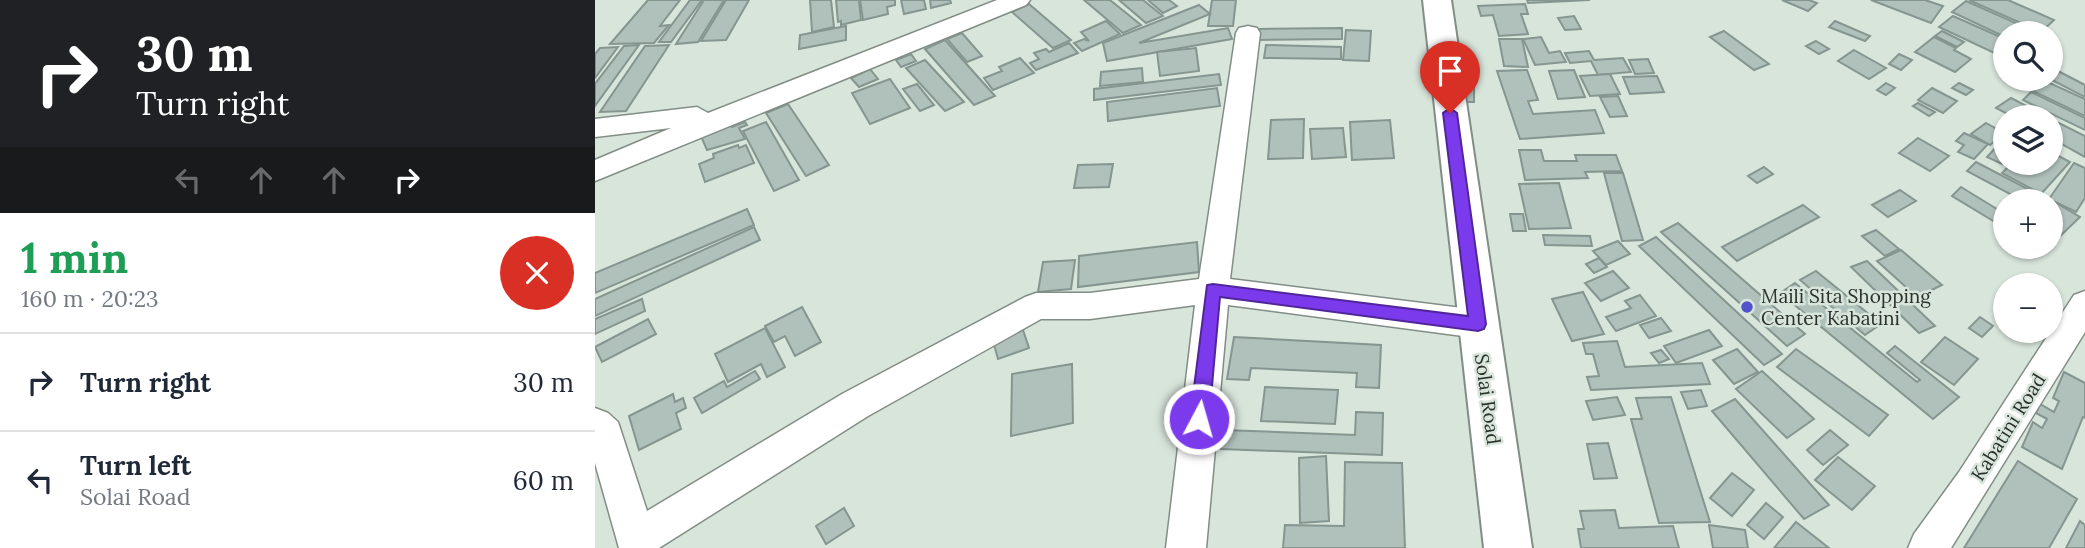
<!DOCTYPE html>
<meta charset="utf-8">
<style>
body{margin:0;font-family:Lora,serif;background:#f2f2f3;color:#1f2937;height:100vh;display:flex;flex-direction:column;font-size:26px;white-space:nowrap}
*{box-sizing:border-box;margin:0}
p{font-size:23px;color:#747a83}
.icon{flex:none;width:38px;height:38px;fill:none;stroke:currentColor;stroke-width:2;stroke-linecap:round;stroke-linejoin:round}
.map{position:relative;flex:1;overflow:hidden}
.drawer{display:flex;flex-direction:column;background:#fff;width:595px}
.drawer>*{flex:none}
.hud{background:#202124;color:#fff;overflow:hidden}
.tools{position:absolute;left:1398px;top:21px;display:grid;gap:14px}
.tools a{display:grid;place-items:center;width:70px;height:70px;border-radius:50%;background:#fff;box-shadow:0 2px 5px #0004;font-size:35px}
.pin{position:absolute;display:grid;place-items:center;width:60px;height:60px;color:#fff;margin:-72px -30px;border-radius:50% 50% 50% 0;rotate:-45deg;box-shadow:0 0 7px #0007}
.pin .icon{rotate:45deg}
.me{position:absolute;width:77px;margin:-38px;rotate:6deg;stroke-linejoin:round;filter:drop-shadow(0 0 5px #0008)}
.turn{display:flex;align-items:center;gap:24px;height:147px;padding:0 21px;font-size:32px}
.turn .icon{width:91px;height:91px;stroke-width:2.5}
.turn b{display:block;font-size:49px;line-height:60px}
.lanes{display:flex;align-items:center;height:66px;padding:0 21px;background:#0003;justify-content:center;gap:35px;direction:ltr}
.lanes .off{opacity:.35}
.round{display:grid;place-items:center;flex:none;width:74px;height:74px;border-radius:37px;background:#f2f2f3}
.overview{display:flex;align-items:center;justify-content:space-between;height:119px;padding:0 21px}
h1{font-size:42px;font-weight:800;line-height:52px;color:#1e9e55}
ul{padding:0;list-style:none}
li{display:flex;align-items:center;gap:21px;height:98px;padding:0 21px;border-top:2px solid #e0e1e3}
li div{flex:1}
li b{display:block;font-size:26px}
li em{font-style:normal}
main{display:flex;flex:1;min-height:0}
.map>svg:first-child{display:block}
</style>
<main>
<section class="drawer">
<div class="hud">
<div class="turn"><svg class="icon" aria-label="right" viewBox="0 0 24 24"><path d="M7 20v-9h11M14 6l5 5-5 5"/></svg><div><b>30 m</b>Turn right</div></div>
<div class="lanes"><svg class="icon off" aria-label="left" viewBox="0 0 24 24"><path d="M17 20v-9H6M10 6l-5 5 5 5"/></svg><svg class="icon off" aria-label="ahead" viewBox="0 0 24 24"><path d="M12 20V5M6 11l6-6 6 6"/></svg><svg class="icon off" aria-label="ahead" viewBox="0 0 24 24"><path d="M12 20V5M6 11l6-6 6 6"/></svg><svg class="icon" aria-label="right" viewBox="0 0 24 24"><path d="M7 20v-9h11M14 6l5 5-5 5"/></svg></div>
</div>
<div class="overview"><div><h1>1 min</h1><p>160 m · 20:23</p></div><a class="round" style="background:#d93025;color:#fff"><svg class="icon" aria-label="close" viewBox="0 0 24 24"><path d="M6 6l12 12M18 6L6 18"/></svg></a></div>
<ul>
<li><svg class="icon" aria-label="right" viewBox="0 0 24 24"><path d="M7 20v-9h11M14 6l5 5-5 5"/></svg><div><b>Turn right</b></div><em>30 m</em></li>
<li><svg class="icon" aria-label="left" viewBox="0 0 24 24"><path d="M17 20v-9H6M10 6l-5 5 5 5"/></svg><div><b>Turn left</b><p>Solai Road</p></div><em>60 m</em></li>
</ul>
</section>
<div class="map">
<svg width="1490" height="548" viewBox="0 0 1490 548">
<rect width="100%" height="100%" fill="#d8e5db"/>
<!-- building -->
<g fill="#b0c1bc" stroke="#859590" stroke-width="2">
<polygon points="53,0 85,0 65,26 74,25 59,43 15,44"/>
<polygon points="95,0 107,0 76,42 64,42"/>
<polygon points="109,0 129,0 103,42 81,44"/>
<polygon points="131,0 154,0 131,40 106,41"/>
<polygon points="215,0 236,0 239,27 217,32"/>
<polygon points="241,0 264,0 266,20 246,25 246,21 243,22"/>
<polygon points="265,0 300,0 300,5 292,7 293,14 268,20"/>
<polygon points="306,0 329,0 331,9 309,14"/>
<polygon points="335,0 355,0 356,3 336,8"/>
<polygon points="489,0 515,0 546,25 528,33"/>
<polygon points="524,0 548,0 568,16 551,23"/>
<polygon points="553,0 574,0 582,6 568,13"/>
<polygon points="617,0 641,0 638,26 613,26"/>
<polygon points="932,0 995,0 933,3"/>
<polygon points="1187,0 1214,0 1222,3 1213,11"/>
<polygon points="1276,0 1330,0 1348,6 1336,23"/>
<polygon points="1374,0 1413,0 1459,20 1446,32"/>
<polygon points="1371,1 1443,33 1410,33 1410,37 1357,12"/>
<polygon points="434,4 476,40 458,48 417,12"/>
<polygon points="930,4 933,14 926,14 933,34 904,36 898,15 886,16 883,6"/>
<polygon points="604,5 615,14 544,43 633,28 637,39 512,61 508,43"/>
<polygon points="979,16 986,29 970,30 963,18"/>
<polygon points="1358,16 1410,39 1410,58 1344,27"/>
<polygon points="511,21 525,34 487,51 479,43 489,39 494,41 486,32"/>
<polygon points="1240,21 1275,36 1270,41 1234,27"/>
<polygon points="251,26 251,40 204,49 205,35"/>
<polygon points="747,28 747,39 663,40 664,29"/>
<polygon points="751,30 776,31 774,61 748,60"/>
<polygon points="1129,31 1174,64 1159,70 1115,37"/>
<polygon points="1347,31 1369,42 1362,47 1340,36"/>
<polygon points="367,33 387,56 372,62 352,39"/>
<polygon points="946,37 954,53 965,51 971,62 940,65 928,39"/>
<polygon points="1339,37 1361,48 1359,50 1376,59 1360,72 1320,52"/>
<polygon points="904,39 927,39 933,67 909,66"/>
<polygon points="350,40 400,96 379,105 330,49"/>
<polygon points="1221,41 1234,49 1224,54 1211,46"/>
<polygon points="474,43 483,53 441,70 435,63 444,59 439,53 451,49 454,52"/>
<polygon points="44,45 0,106 0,84 29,46"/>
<polygon points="74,45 31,111 5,112 50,46"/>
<polygon points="671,45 746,47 746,59 669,58"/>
<polygon points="23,47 0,78 0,54 5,48"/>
<polygon points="601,48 604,71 565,76 562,52"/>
<polygon points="1259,50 1291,68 1274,79 1243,61"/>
<polygon points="994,51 999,60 1028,58 1036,72 1003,75 996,61 975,63 970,53"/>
<polygon points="316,54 321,61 306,67 301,60"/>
<polygon points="1304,54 1317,60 1306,70 1294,64"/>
<polygon points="425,58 439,73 398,90 389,78 407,71 404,67"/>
<polygon points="1053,59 1059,73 1040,74 1034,60"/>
<polygon points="330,60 369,102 350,111 311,68"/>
<polygon points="547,68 548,82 505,86 506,72"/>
<polygon points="275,69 283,79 264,87 256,78"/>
<polygon points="932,70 943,100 933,101 938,114 1000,110 1009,133 925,139 902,71"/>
<polygon points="979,70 990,97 963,99 954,71"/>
<polygon points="1461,70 1490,85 1490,97 1455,79"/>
<polygon points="624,74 626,85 499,100 499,89"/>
<polygon points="1015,74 1025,94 995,96 985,76"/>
<polygon points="1062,76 1069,92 1035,94 1028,77"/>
<polygon points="295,79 315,108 275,124 257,93"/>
<polygon points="1432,79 1446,79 1490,99 1490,116 1426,85"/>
<polygon points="865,82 879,83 879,102 865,102"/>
<polygon points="1291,83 1300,88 1291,95 1282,90"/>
<polygon points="1364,83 1378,90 1371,95 1357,88"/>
<polygon points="322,84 339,105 325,111 308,89"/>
<polygon points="622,88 625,106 513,121 512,102"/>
<polygon points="1337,88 1362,101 1348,113 1323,100"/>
<polygon points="1436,92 1490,118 1490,130 1428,100"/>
<polygon points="1023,96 1032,116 1015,117 1005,97"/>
<polygon points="1416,98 1453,117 1418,117 1401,108"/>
<polygon points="1323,103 1340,112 1334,116 1318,106"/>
<polygon points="193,104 234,165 211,176 171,113"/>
<polygon points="709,119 708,158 673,159 676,120"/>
<polygon points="1456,119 1490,136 1490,157 1456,138"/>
<polygon points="795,120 799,158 757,160 755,122"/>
<polygon points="150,122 152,125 144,128 150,139 112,150 105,134 134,123 137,127"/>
<polygon points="171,122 204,180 179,191 148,131"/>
<polygon points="1391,123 1409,133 1395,145 1376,134"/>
<polygon points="748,128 751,157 717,159 715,129"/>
<polygon points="1369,133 1393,144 1379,159 1363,152 1369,145 1361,141"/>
<polygon points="1323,138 1354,156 1335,171 1304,153"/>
<polygon points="143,145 144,148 151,145 159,163 110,182 104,164 119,158 118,154"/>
<polygon points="1402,146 1410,151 1410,160 1407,164 1392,157"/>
<polygon points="924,150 946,150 949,161 982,161 980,155 1021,155 1027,171 990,172 993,178 930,180"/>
<polygon points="1458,153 1475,162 1446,194 1407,173 1417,163 1436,163 1445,167 1449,163 1456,163"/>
<polygon points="1381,162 1442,194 1435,201 1428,201 1372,171"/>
<polygon points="1479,163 1490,168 1490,198 1481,212 1454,199"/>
<polygon points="518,164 514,187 479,188 483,165"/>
<polygon points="1169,167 1178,174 1162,183 1153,176"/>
<polygon points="1009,173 1028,173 1048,240 1027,241"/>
<polygon points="964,183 976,228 934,229 924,184"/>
<polygon points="1366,187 1410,214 1410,228 1357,196"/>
<polygon points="1305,190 1321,201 1293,217 1277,205"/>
<polygon points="1449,196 1485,217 1456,245 1456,201 1443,201"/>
<polygon points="1208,205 1224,217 1142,261 1127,247"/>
<polygon points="152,209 159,225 0,293 0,273"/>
<polygon points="915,214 928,214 931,231 918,231"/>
<polygon points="1083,223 1210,334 1192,346 1066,232"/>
<polygon points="159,227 165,240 0,316 0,299"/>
<polygon points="1281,230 1304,249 1290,256 1267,236"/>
<polygon points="948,235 995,236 997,246 950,245"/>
<polygon points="1061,237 1187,354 1169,365 1044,246"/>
<polygon points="1023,241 1035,254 1011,265 998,251"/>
<polygon points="602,242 604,272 483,287 484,256"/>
<polygon points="1306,250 1347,285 1322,297 1282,261"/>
<polygon points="1004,258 1012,267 999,273 991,264"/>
<polygon points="480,260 476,289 443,292 448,262"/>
<polygon points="1272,261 1340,326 1324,333 1256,267"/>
<polygon points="1018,271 1034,288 1006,301 990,283"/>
<polygon points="1221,271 1286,324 1270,335 1205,280"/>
<polygon points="1200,283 1322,382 1325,380 1292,353 1300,346 1364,397 1338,419 1185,293"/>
<polygon points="988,292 1009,334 977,341 957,299"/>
<polygon points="1045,295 1061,316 1021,331 1011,317 1036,308 1030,301"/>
<polygon points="47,299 50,311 0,334 0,319"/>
<polygon points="207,307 226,342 200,356 190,336 179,342 170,326"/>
<polygon points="1385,317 1398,326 1387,337 1374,328"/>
<polygon points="1066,318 1076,331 1054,338 1045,325"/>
<polygon points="53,319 61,334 7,362 0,347"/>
<polygon points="170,328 190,367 172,377 166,364 133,382 120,354"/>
<polygon points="428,330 434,348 403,359 398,341"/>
<polygon points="1114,330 1127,346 1081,363 1069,346"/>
<polygon points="639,337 786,345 784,388 761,387 762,373 656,368 654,380 632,379"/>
<polygon points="1350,337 1383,359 1359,385 1326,362"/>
<polygon points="1022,341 1030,367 1107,363 1115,384 996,390 992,377 1004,376 998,354 991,354 988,343"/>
<polygon points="1142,349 1163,372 1139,384 1118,360"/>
<polygon points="1201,349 1293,415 1274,436 1182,367"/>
<polygon points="1066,350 1074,359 1064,363 1056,353"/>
<polygon points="477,364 478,423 416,436 417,374"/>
<polygon points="160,371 165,379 107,413 99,398 129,381 132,387"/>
<polygon points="1167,371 1219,419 1192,438 1141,389"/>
<polygon points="1469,372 1490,383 1490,418 1488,417 1467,469 1427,447 1438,422 1447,428 1452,419 1441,413 1445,404 1459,412 1464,401 1458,398"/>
<polygon points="670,387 743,390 740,424 666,421"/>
<polygon points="1106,390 1112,406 1093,409 1086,392"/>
<polygon points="78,394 80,402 88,398 91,408 81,413 86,429 44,450 34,416"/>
<polygon points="1022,397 1030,415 998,420 991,401"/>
<polygon points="1076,397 1115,522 1064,523 1036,419 1047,419 1041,398"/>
<polygon points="1140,399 1234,505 1209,519 1117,411"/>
<polygon points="761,412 788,413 787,455 626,449 629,430 760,435"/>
<polygon points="1235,430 1253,445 1228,465 1212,450"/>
<polygon points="1013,443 1022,478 999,479 992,444"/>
<polygon points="731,456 734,521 705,523 704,458"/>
<polygon points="1243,457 1280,486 1257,510 1220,480"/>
<polygon points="1423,461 1482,499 1454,548 1369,548"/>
<polygon points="750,462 807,463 810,548 688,548 690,525 749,526"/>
<polygon points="1137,473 1159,490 1137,516 1115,498"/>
<polygon points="1171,503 1188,517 1169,539 1152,525"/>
<polygon points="249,508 259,526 231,544 221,526"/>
<polygon points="1020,510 1024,528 1078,526 1084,548 986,548 983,529 989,529 985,511"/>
<polygon points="1485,521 1490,525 1490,548 1471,548"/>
<polygon points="1201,522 1234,548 1179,548"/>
<polygon points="1114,525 1150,530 1153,548 1118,548"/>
</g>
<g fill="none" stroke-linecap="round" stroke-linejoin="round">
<!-- minor casing -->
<g stroke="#828e85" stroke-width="3">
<g id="minor">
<polygon points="402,0 435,0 431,5 0,181 0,160 76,128 0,137 0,119 102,107 113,113"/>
<polygon points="653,26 662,28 665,33 635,279 883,310 895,314 899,324 895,334 883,338 633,305 611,548 571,548 600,305 495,319 446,319 273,416 64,548 24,548 0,463 0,408 13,413 23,422 52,511 247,394 430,297 441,293 495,293 604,279 641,33 644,28"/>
<polygon points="1490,291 1490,332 1356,548 1313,548 1319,534 1364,472 1479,295"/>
</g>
</g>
<!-- highway casing -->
<g stroke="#828e85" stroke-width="4">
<polygon id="highway" points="828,0 856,0 937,548 889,548"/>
</g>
<!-- minor -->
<use href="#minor" fill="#fff" fill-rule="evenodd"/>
<!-- highway -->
<use href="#highway" fill="#fff" fill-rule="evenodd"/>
</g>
<!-- route -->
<polygon fill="#7c3aed" stroke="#51269a" stroke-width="2" points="855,108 862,113 891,324 889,329 883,331 625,297 614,419 611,425 598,425 595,419 612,285 618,284 873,316 848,113"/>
<!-- markers -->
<circle fill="#5253ca" stroke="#d8e5db" stroke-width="2.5" cx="1152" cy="307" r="7"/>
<g text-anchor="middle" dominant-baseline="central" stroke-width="5" stroke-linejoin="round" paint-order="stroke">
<!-- poi labels -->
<g font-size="19" fill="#2b302c" stroke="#d8e5db" text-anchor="start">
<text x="1166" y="296">Maili Sita Shopping<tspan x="1166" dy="22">Center Kabatini</tspan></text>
</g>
<!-- street labels -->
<g font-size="19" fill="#2b302c" stroke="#d8e5db">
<text transform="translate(893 399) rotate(82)">Solai Road</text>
<text transform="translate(1413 427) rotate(-58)">Kabatini Road</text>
</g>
</g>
</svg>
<div class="tools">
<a><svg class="icon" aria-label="search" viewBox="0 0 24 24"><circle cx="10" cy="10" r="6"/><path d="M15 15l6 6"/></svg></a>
<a><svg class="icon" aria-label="layers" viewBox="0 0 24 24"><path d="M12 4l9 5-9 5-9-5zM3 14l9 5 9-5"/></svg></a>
<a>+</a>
<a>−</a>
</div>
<div class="pin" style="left:855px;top:113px;background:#d93025"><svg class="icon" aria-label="arrive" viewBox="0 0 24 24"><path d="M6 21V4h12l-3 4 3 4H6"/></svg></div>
<svg class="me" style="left:604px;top:419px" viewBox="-20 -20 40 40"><circle r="17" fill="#7c3aed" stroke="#fff" stroke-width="3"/><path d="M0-11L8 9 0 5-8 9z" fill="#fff"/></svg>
</div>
</main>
